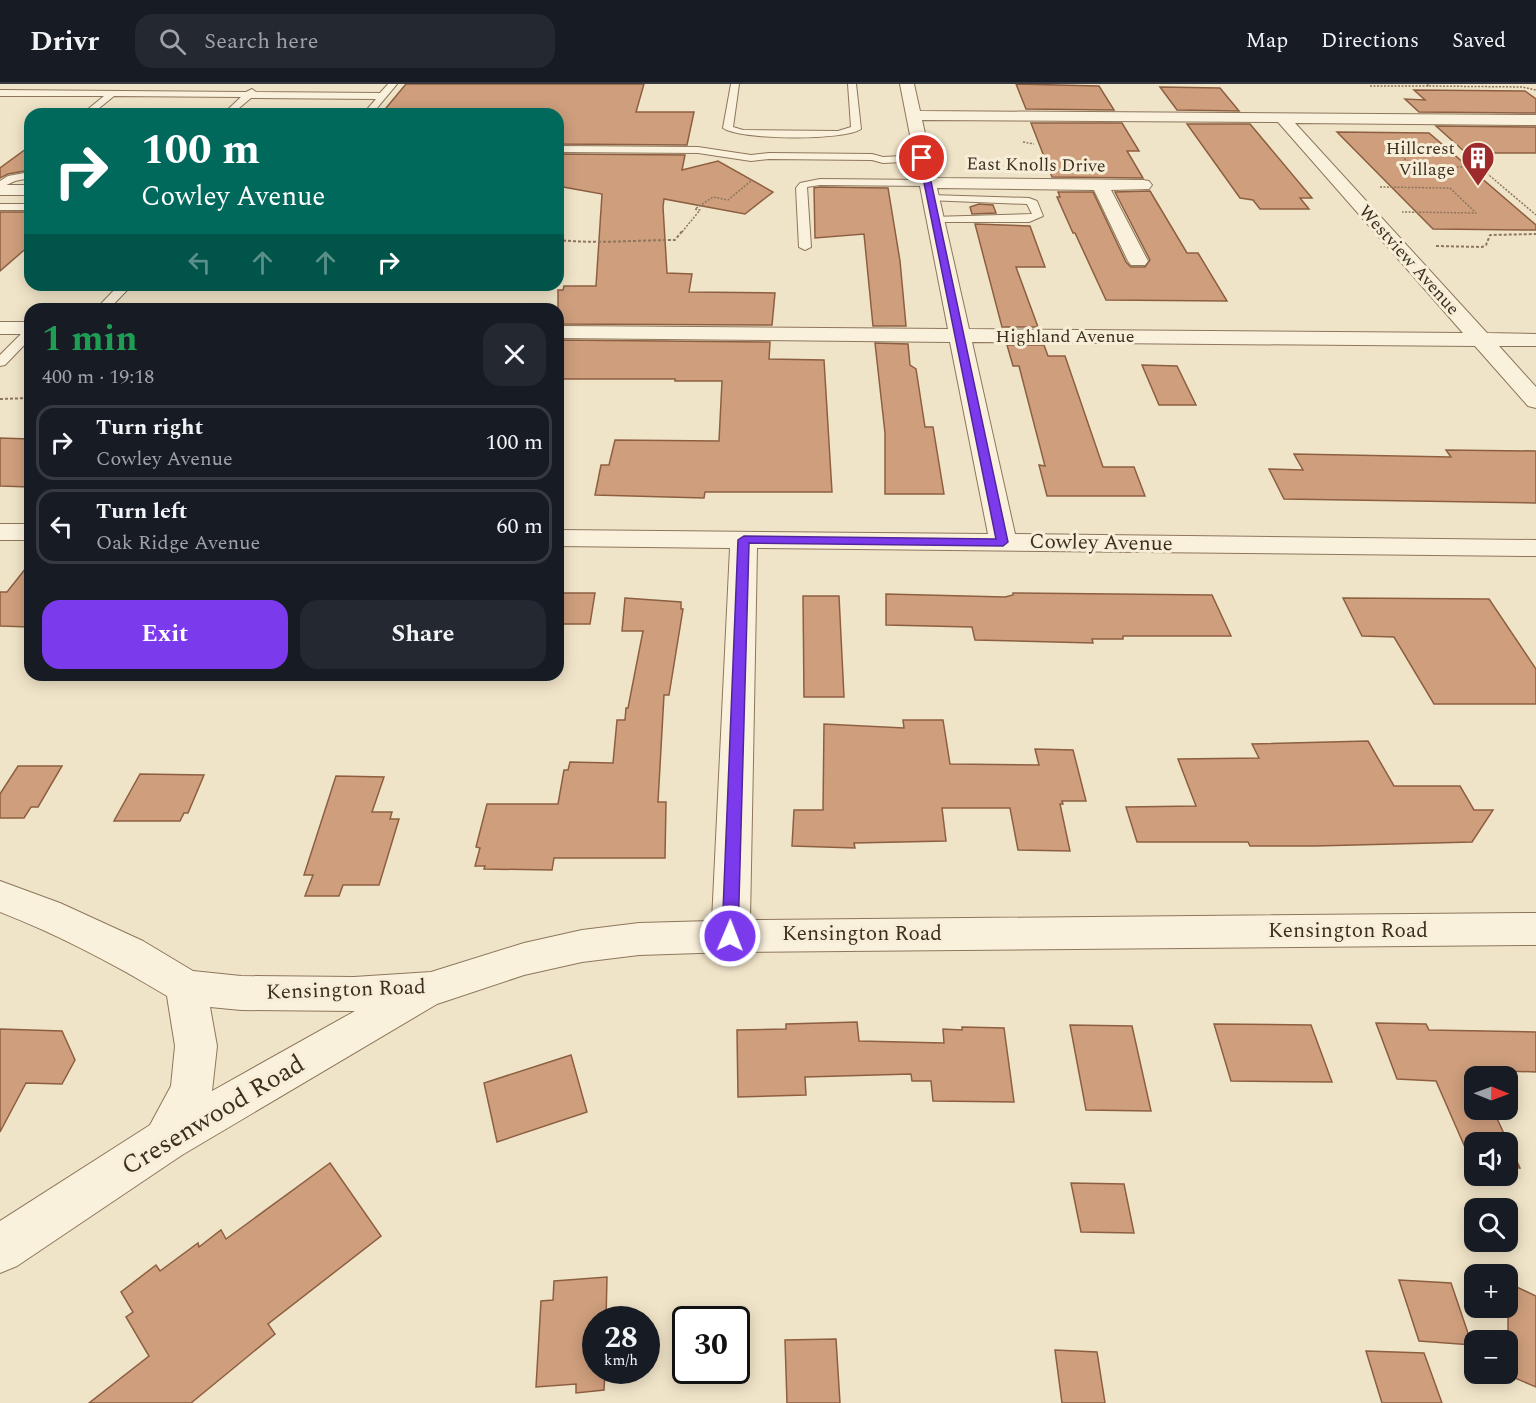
<!DOCTYPE html>
<meta charset="utf-8">
<style>
body{margin:0;font-family:Spectral,serif;background:#242831;color:#f1f3f6;height:100vh;display:flex;flex-direction:column;font-size:22px;white-space:nowrap}
*{box-sizing:border-box;margin:0}
p{font-size:20px;color:#9ea1a6}
.icon{flex:none;width:33px;height:33px;fill:none;stroke:currentColor;stroke-width:2;stroke-linecap:round;stroke-linejoin:round}
.map{position:relative;flex:1;overflow:hidden}
.side{position:absolute;left:24px;top:219px;width:540px;height:378px;display:flex;flex-direction:column;background:#171b24;border-radius:18px;box-shadow:0 3px 15px #0003}
.side>*{flex:none}
.banner{position:absolute;left:24px;top:24px;width:540px;height:183px;border-radius:18px;box-shadow:0 3px 15px #0003;background:#00695c;color:#fff;overflow:hidden}
.needle{width:39px;rotate:91deg}
.buttons{position:absolute;left:1464px;top:982px;display:grid;gap:12px}
.buttons a{display:grid;place-items:center;width:54px;height:54px;border-radius:12px;background:#171b24;box-shadow:0 3px 15px #0003;font-size:30px}
.speed{position:absolute;left:582px;top:1222px;display:flex;gap:12px;font-size:30px;font-weight:700;text-align:center}
.speed>*{display:grid;place-content:center;width:78px;height:78px;border-radius:50%;background:#171b24;box-shadow:0 3px 15px #0003;line-height:1}
.speed small{font-size:15px;font-weight:400}
.speed .limit{border:3px solid #111;border-radius:9px;background:#fff;color:#111}
.pin{position:absolute;display:grid;place-items:center;width:51px;height:51px;color:#fff;margin:-26px;border:3px solid #fff;border-radius:50%;box-shadow:0 2px 6px #0007}
.me{position:absolute;width:66px;margin:-33px;rotate:1deg;stroke-linejoin:round;filter:drop-shadow(0 0 4px #0008)}
.turn{display:flex;align-items:center;gap:21px;height:126px;padding:0 18px;font-size:27px}
.turn .icon{width:78px;height:78px;stroke-width:2.5}
.turn b{display:block;font-size:42px;line-height:51px}
.lanes{display:flex;align-items:center;height:57px;padding:0 18px;background:#0003;justify-content:center;gap:30px;direction:ltr}
.lanes .off{opacity:.35}
.round{display:grid;place-items:center;flex:none;width:63px;height:63px;border-radius:18px;background:#242831}
.headline{display:flex;align-items:center;justify-content:space-between;height:102px;padding:0 18px}
h1{font-size:36px;font-weight:700;line-height:45px;color:#1e9e55}
.button{display:flex;gap:12px;margin-top:auto;padding:12px 18px}
.button a{flex:1;height:69px;border-radius:18px;background:#7c3aed;color:#fff;font-size:24px;font-weight:700;line-height:69px;text-align:center}
.button a+a{background:#242831;color:#f1f3f6}
ul{padding:0;list-style:none}
li{display:flex;align-items:center;gap:18px;height:75px;margin:0 12px 9px;padding:0 6px;border:3px solid #363941;border-radius:18px}
li div{flex:1}
li b{display:block;font-size:22px}
li em{font-style:normal}
header{display:flex;align-items:center;gap:36px;box-sizing:border-box;height:84px;padding:0 30px;background:#171b24;border-bottom:2px solid #363941}
header strong{font-size:28px}
nav{display:flex;gap:33px;margin-inline-start:auto;font-size:21px}
.search{width:420px;height:54px;background:#242831;display:flex;align-items:center;gap:15px;box-sizing:border-box;padding:0 21px;border-radius:18px;color:#9ea1a6;font-size:22px}
.map>svg:first-child{display:block}
</style>
<header>
<strong>Drivr</strong>
<div class="search"><svg class="icon" aria-label="search" viewBox="0 0 24 24"><circle cx="10" cy="10" r="6"/><path d="M15 15l6 6"/></svg>Search here</div>
<nav><a>Map</a><a>Directions</a><a>Saved</a></nav>
</header>
<div class="map">
<svg width="1536" height="1319" viewBox="0 0 1536 1319">
<rect width="100%" height="100%" fill="#f0e4c8"/>
<!-- building -->
<g fill="#cf9f7d" stroke="#8d5f41" stroke-width="1.5">
<polygon points="406,0 644,0 636,28 694,28 687,61 558,60 558,30 381,30"/>
<polygon points="1016,0 1099,2 1114,26 1026,25"/>
<polygon points="1160,3 1220,4 1239,27 1177,26"/>
<polygon points="1414,6 1525,7 1536,15 1536,29 1419,28 1405,15 1425,16"/>
<polygon points="1031,39 1122,39 1139,67 1127,67 1143,94 1052,93"/>
<polygon points="1187,40 1250,40 1312,114 1300,114 1309,125 1260,125 1253,116 1240,114"/>
<polygon points="1436,42 1536,43 1536,69 1466,69"/>
<polygon points="1337,48 1429,49 1536,141 1536,146 1433,145"/>
<polygon points="30,62 30,86 8,90 0,94 0,84"/>
<polygon points="558,70 685,71 682,86 718,77 773,108 745,130 664,115 663,123 667,189 692,190 689,208 775,209 772,241 558,240 558,206 563,206 564,202 596,202 602,110 558,102"/>
<polygon points="820,103 888,104 900,177 906,242 873,242 864,150 815,154 814,104"/>
<polygon points="1150,107 1187,169 1198,169 1227,217 1106,216 1075,149 1073,149 1057,113 1060,113 1058,108 1093,108 1126,178 1131,183 1145,183 1150,176 1115,108"/>
<polygon points="979,120 993,121 996,129 972,130 970,123"/>
<polygon points="0,128 30,128 30,161 0,187"/>
<polygon points="975,140 1030,142 1045,183 1016,183 1038,243 1002,243"/>
<polygon points="558,256 770,258 769,275 824,276 832,408 705,408 704,414 595,411 601,381 609,381 615,356 719,357 722,297 675,297 675,295 558,295"/>
<polygon points="875,259 908,260 910,281 916,285 925,343 933,343 944,410 885,410 885,349"/>
<polygon points="1007,261 1044,261 1048,272 1065,272 1103,383 1134,383 1145,412 1047,412 1039,381 1045,382 1019,282 1013,282"/>
<polygon points="1142,281 1177,282 1196,321 1159,321"/>
<polygon points="0,354 30,355 30,403 0,402"/>
<polygon points="1446,366 1536,367 1536,419 1284,415 1269,385 1303,386 1294,370 1451,373"/>
<polygon points="30,479 30,543 0,542 0,508 7,508"/>
<polygon points="558,509 595,509 590,540 558,540"/>
<polygon points="1013,509 1212,511 1231,552 1123,552 1123,555 1092,555 1093,559 975,556 972,543 886,541 886,510 1005,513 1013,511"/>
<polygon points="803,512 839,512 844,613 804,613"/>
<polygon points="625,514 681,518 681,525 683,525 669,611 664,611 658,718 666,718 665,774 554,774 552,786 484,785 485,782 475,782 480,764 476,763 487,720 558,720 564,686 568,686 570,678 613,679 617,636 625,636 626,624 628,624 643,547 622,547"/>
<polygon points="1343,514 1489,515 1536,585 1536,620 1434,620 1394,553 1362,552"/>
<polygon points="903,636 943,636 950,680 1039,681 1035,665 1073,666 1086,717 1062,717 1063,720 1060,720 1070,767 1018,766 1010,724 942,724 946,757 854,759 855,764 792,762 794,726 823,726 824,640 904,644"/>
<polygon points="1368,657 1394,702 1460,702 1474,726 1493,726 1472,758 1315,762 1250,762 1248,758 1137,758 1126,723 1196,722 1178,675 1259,674 1252,660"/>
<polygon points="18,682 62,682 38,723 31,723 24,734 0,734 0,710"/>
<polygon points="140,690 204,691 188,729 184,729 180,737 114,737"/>
<polygon points="336,692 384,693 372,728 392,728 390,735 399,735 379,801 343,801 339,812 305,812 313,791 304,791"/>
<polygon points="857,938 859,957 944,959 943,945 962,946 962,943 1004,944 1014,1018 933,1017 931,997 912,997 911,990 805,993 806,1011 738,1013 737,946 786,945 786,940"/>
<polygon points="1376,939 1426,940 1429,946 1536,948 1536,988 1474,986 1477,993 1474,993 1474,1026 1493,1026 1520,1084 1508,1084 1508,1059 1474,1059 1474,1084 1436,997 1397,995"/>
<polygon points="1214,940 1311,941 1332,998 1231,997"/>
<polygon points="1070,941 1132,942 1151,1027 1086,1026"/>
<polygon points="0,945 62,947 75,976 62,1000 26,999 0,1048"/>
<polygon points="571,971 587,1028 497,1058 484,999"/>
<polygon points="330,1079 381,1152 268,1240 275,1250 191,1319 89,1319 149,1272 126,1233 133,1228 121,1208 156,1181 160,1187 198,1159 199,1163 221,1146 226,1155"/>
<polygon points="1071,1099 1124,1100 1134,1149 1081,1148"/>
<polygon points="607,1193 606,1236 596,1236 596,1287 605,1287 604,1306 576,1309 576,1300 536,1303 541,1217 553,1216 554,1197"/>
<polygon points="1399,1196 1451,1199 1472,1261 1419,1257"/>
<polygon points="1508,1199 1536,1212 1536,1303 1508,1291"/>
<polygon points="836,1255 840,1319 787,1319 785,1256"/>
<polygon points="1055,1266 1097,1268 1105,1319 1062,1319"/>
<polygon points="1366,1267 1424,1269 1442,1319 1382,1319"/>
</g>
<g fill="none" stroke-linecap="round" stroke-linejoin="round">
<!-- service casing -->
<g stroke="#8d765c" stroke-width="2">
<g id="service">
<polygon points="388,0 397,0 372,30 363,30 376,15 251,14 232,30 223,30 241,13 114,12 92,30 82,30 104,12 0,12 0,6 246,8 252,5 256,8 380,9"/>
<path d="M 731,0 L 739,0 L 733,43 L 743,46 L 838,47 L 851,43 L 848,0 L 856,0 L 861,45 C 844,57 739,56 723,44 Z"/>
<polygon points="558,62 698,63 751,71 769,69 872,70 883,73 922,71 927,74 922,77 883,79 872,76 769,75 751,77 698,69 558,68"/>
<polygon points="30,88 30,94 15,97 0,104 0,97 8,92"/>
<polygon points="820,95 928,96 933,99 928,102 820,101 807,103 811,163 805,166 799,163 796,104 800,99"/>
<polygon points="931,111 1029,114 1037,117 1043,132 1029,138 936,138 932,137 932,133 1032,130 1027,120 927,116 926,114"/>
<rect x="0" y="120" width="30" height="6"/>
<polygon points="119,201 132,201 109,225 96,225"/>
<polygon points="30,244 30,255 5,281 0,282 0,271 26,245"/>
</g>
</g>
<!-- minor casing -->
<g stroke="#8d765c" stroke-width="2">
<g id="minor">
<path d="M 900,0 L 914,0 L 920,27 L 1536,31 L 1536,41 L 1295,39 L 1487,249 L 1536,250 L 1536,262 L 1499,262 L 1536,303 L 1536,324 L 1528,322 L 1475,262 L 972,258 L 1015,450 L 1536,456 L 1536,472 L 757,464 L 750,836 L 1536,829 L 1536,861 L 730,868 L 639,871 L 582,878 L 524,891 L 437,920 L 182,1071 L 17,1182 L 0,1189 L 0,1137 L 150,1041 L 171,1002 L 175,962 L 167,912 C 114,880 59,851 0,828 L 0,797 L 60,819 L 143,857 L 193,887 L 241,892 L 354,893 L 431,888 L 524,859 L 582,846 L 639,839 L 712,837 L 730,464 L 558,462 L 558,446 L 988,450 L 950,258 L 558,254 L 558,242 L 948,245 ZM 922,36 L 1278,38 L 1463,249 L 969,245 L 937,104 L 1094,106 L 1128,177 L 1131,181 L 1145,181 L 1148,177 L 1111,106 L 1149,105 L 1152,101 L 1149,97 L 1143,96 L 935,94 ZM 210,923 L 241,926 L 355,927 L 212,1007 L 217,962 Z"/>
<rect x="0" y="101" width="30" height="10"/>
<rect x="0" y="238" width="30" height="12"/>
<rect x="0" y="440" width="30" height="16"/>
</g>
</g>
<!-- path-far1 -->
<g stroke="#8d765c" stroke-width="1.5" stroke-dasharray="2 1.5" stroke-linecap="butt">
<polyline points="1370,2 1429,2 1426,0"/>
<polyline points="1429,2 1522,3 1536,6"/>
<polyline points="1023,58 1034,60"/>
<polyline points="1392,62 1413,83 1471,83 1483,86 1536,131"/>
<polyline points="1380,103 1450,104 1476,129 1402,128"/>
<polyline points="682,148 700,126 695,125 713,113 728,116 752,96"/>
</g>
<!-- path -->
<g stroke="#8d765c" stroke-width="2" stroke-dasharray="3 2" stroke-linecap="butt">
<path d="M 558,156 C 597,160 636,156 675,156 L 683,146"/>
<polyline points="1436,162 1482,163 1486,161 1490,151 1536,150"/>
<polyline points="0,315 30,314"/>
</g>
<!-- service -->
<use href="#service" fill="#faf1dc" fill-rule="evenodd"/>
<!-- minor -->
<use href="#minor" fill="#faf1dc" fill-rule="evenodd"/>
</g>
<!-- route -->
<polygon fill="#7c3aed" stroke="#51269a" stroke-width="1.5" points="922,72 926,74 1008,458 1003,462 749,459 738,852 736,856 730,858 725,856 722,852 738,456 744,452 996,455 919,74"/>
<!-- icons -->
<defs>
<g id="building-pin" transform="scale(1.725)"><path d="M0 17L-7.5 6A9.5 9.5 0 1 1 7.5 6Z" fill="#9e2a2b" stroke="#f7eed8"/><path d="M-4-6H4V6H1V3H-1V6H-4ZM-2.5-4.3h1.7v1.8h-1.7ZM.8-4.3h1.7v1.8H.8ZM-2.5-1h1.7V.8h-1.7ZM.8-1h1.7V.8H.8Z" fill="#fff"/></g>
</defs>
<g fill-rule="evenodd">
<use href="#building-pin" x="1478" y="74"/>
</g>
<g text-anchor="middle" dominant-baseline="central" stroke-width="6" stroke-linejoin="round" paint-order="stroke">
<!-- far-poi labels -->
<g font-size="18" fill="#3d2e20" stroke="#f7eed8" text-anchor="end">
<text x="1455" y="64">Hillcrest<tspan x="1455" dy="21">Village</tspan></text>
</g>
<!-- far-street labels -->
<g font-size="18" fill="#3d2e20" stroke="#f7eed8">
<text transform="translate(1036 81) rotate(1)">East Knolls Drive</text>
<text transform="translate(1409 176) rotate(48)">Westview Avenue</text>
<text x="1065" y="252">Highland Avenue</text>
</g>
<!-- street labels -->
<g font-size="21" fill="#3d2e20" stroke="#f7eed8">
<text transform="translate(1101 459) rotate(1)">Cowley Avenue</text>
<text x="1348" y="847">Kensington Road</text>
<text x="862" y="850">Kensington Road</text>
<text transform="translate(346 906) rotate(-2)">Kensington Road</text>
</g>
<!-- near-street labels -->
<g font-size="26" fill="#3d2e20" stroke="#f7eed8">
<text transform="translate(213 1031) rotate(-31)">Cresenwood Road</text>
</g>
</g>
</svg>
<div class="buttons">
<a><svg class="needle" viewBox="-14 -14 28 28"><path d="M0-13l5 13h-10z" fill="#e53935"/><path d="M0 13l5-13h-10z" fill="#9ea1a6"/></svg></a>
<a><svg class="icon" aria-label="sound" viewBox="0 0 24 24"><path d="M4 9h4l5-4v14l-5-4H4zM17 9q2 3 0 6"/></svg></a>
<a><svg class="icon" aria-label="search" viewBox="0 0 24 24"><circle cx="10" cy="10" r="6"/><path d="M15 15l6 6"/></svg></a>
<a>+</a>
<a>−</a>
</div>
<div class="speed"><div>28<small>km/h</small></div><div class="limit">30</div></div>
<div class="pin" style="left:922px;top:74px;background:#d93025"><svg class="icon" aria-label="arrive" viewBox="0 0 24 24"><path d="M6 21V4h12l-3 4 3 4H6"/></svg></div>
<svg class="me" style="left:730px;top:852px" viewBox="-20 -20 40 40"><circle r="17" fill="#7c3aed" stroke="#fff" stroke-width="3"/><path d="M0-11L8 9 0 5-8 9z" fill="#fff"/></svg>
<div class="banner">
<div class="turn"><svg class="icon" aria-label="right" viewBox="0 0 24 24"><path d="M7 20v-9h11M14 6l5 5-5 5"/></svg><div><b>100 m</b>Cowley Avenue</div></div>
<div class="lanes"><svg class="icon off" aria-label="left" viewBox="0 0 24 24"><path d="M17 20v-9H6M10 6l-5 5 5 5"/></svg><svg class="icon off" aria-label="ahead" viewBox="0 0 24 24"><path d="M12 20V5M6 11l6-6 6 6"/></svg><svg class="icon off" aria-label="ahead" viewBox="0 0 24 24"><path d="M12 20V5M6 11l6-6 6 6"/></svg><svg class="icon" aria-label="right" viewBox="0 0 24 24"><path d="M7 20v-9h11M14 6l5 5-5 5"/></svg></div>
</div>
<section class="side">
<div class="headline"><div><h1>1 min</h1><p>400 m · 19:18</p></div><a class="round"><svg class="icon" aria-label="close" viewBox="0 0 24 24"><path d="M6 6l12 12M18 6L6 18"/></svg></a></div>
<ul>
<li><svg class="icon" aria-label="right" viewBox="0 0 24 24"><path d="M7 20v-9h11M14 6l5 5-5 5"/></svg><div><b>Turn right</b><p>Cowley Avenue</p></div><em>100 m</em></li>
<li><svg class="icon" aria-label="left" viewBox="0 0 24 24"><path d="M17 20v-9H6M10 6l-5 5 5 5"/></svg><div><b>Turn left</b><p>Oak Ridge Avenue</p></div><em>60 m</em></li>
</ul>
<div class="button"><a>Exit</a><a>Share</a></div>
</section>
</div>
